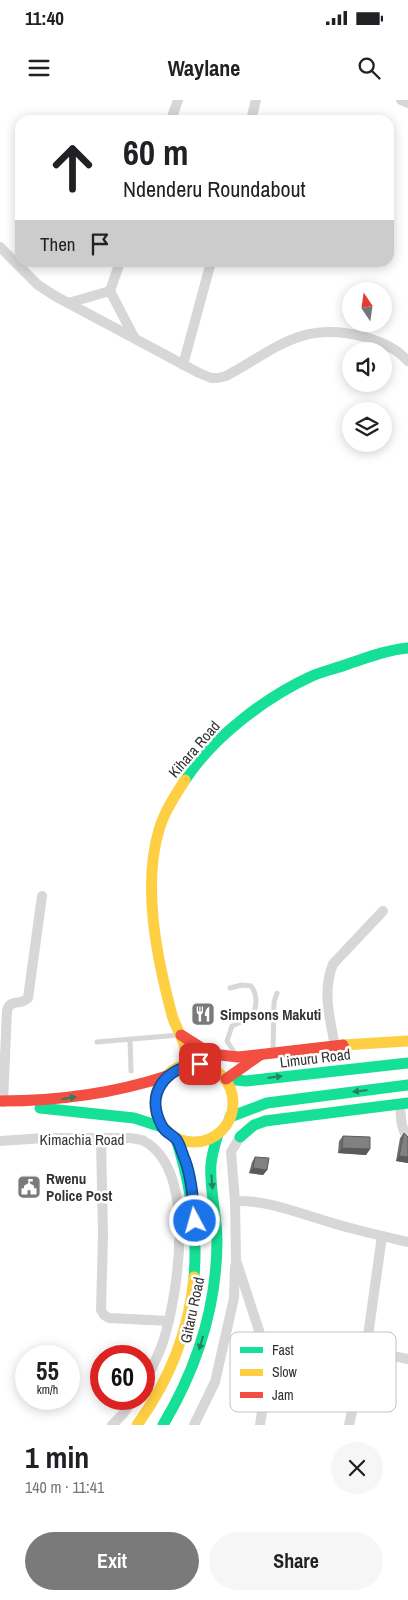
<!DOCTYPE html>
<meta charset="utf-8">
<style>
body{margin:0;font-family:"Archivo Narrow",sans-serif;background:#f6f6f6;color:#202124;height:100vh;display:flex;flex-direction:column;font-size:19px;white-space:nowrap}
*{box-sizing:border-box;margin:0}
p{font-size:16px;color:#757577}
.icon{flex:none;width:28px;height:28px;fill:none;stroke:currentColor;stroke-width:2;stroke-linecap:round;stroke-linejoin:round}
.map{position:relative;height:1325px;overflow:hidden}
.drawer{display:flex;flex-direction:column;background:#fff;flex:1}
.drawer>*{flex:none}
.top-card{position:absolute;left:15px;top:15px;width:379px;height:152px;border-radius:15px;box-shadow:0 2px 12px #0003;background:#fff;color:#202124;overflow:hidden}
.needle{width:32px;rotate:347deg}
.tools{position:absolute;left:342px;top:182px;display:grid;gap:10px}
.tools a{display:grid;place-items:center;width:50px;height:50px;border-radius:50%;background:#fff;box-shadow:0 2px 12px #0003;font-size:25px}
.speed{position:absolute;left:15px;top:1245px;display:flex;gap:10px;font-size:25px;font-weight:700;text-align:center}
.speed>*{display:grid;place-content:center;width:65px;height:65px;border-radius:50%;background:#fff;box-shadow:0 2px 12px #0003;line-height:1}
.speed small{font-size:12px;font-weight:400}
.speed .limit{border:8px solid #d22;background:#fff;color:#111}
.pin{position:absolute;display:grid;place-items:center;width:42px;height:42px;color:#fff;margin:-21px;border-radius:10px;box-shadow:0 2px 8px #0006}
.me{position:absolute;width:55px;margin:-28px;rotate:354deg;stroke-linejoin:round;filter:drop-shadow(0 0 4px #0008)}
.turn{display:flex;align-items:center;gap:18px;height:105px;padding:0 25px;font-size:22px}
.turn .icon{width:65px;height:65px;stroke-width:2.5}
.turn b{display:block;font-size:35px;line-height:42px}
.then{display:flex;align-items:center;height:48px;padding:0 25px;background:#0003;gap:10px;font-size:19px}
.round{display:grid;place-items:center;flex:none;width:52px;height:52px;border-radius:26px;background:#f6f6f6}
.head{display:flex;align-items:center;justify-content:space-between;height:85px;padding:0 25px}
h1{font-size:30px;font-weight:700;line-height:38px}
.primary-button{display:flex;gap:10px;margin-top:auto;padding:10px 25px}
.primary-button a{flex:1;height:58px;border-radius:30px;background:#7a7a7a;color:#fff;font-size:20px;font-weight:700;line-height:58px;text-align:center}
.primary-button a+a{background:#f6f6f6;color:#202124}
.status{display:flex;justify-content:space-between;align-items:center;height:35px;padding:0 25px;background:#fff;direction:ltr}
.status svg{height:14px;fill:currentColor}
header{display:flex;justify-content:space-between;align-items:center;height:65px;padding:0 25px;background:#fff;font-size:22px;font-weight:700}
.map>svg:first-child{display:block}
</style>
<div class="status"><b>11:40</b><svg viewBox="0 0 49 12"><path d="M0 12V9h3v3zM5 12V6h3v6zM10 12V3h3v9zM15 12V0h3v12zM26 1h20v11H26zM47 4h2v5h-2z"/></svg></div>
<header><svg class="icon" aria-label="menu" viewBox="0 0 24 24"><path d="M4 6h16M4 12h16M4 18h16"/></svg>Waylane<svg class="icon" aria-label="search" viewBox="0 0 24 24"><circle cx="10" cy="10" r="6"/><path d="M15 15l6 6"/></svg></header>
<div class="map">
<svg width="408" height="1325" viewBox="0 0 408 1325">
<rect width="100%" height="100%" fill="#fff"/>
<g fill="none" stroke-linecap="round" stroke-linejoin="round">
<!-- lane -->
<g stroke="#d7d7d7" stroke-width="5">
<path d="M 230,888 L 242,885 L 251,886 C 255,891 256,895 256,902 C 255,919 246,919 232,926 L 227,941 L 236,955"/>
<polyline points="130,939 131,971"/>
<polyline points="97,942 179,935"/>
<polyline points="273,951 274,902 277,893"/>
</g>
<!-- street -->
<g stroke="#d7d7d7" stroke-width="10">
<polyline points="401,0 408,3"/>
<polyline points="171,20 178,0"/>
<polyline points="251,20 256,0"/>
<path d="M 0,147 L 38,185 L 55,196 L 199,273 L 211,278 L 218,278 L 226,276 C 278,248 302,220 365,237 C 382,242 396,248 408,261"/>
<polyline points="120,162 110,191 134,237"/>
<polyline points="68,203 110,191"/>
<polyline points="183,265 211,162"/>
<path d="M 335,946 C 330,919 322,891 333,864 L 383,811"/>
<path d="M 3,1002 L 7,911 C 10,898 21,906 28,898 L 42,796"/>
<path d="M 400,1004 C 401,1014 400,1029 408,1037"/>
<polyline points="240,1037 231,1052 235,1101 236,1160 264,1246 266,1261 267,1278 260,1325"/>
<polyline points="101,1038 103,1135 101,1210 104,1215 109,1218 169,1221"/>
<path d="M 0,1041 L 44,1038 L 130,1038 C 134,1039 140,1039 144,1041 C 198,1071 178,1195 163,1242 C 158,1257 151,1270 144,1284"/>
<path d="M 235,1101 C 268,1100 298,1113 329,1122 C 355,1130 382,1136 408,1142"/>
<polyline points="366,1250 408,1259"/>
<polyline points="112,1325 122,1315 134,1299"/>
<polyline points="194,1325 215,1282 234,1198 235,1166"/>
<polyline points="349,1325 366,1250 382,1136"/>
</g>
<!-- fast -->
<g stroke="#16e098" stroke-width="11">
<path d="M 185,680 C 213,637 266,597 312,576 C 323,571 334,569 345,565 C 366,558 386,550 408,548"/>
<polyline points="226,979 246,981 408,963"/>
<polyline points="40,1008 134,1018 162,1027"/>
<polyline points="230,1017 267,1003 408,985"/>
<polyline points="240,1037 254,1025 265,1021 408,1003"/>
<path d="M 176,1039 C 191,1085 198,1129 194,1177"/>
<path d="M 163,1325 C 197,1268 217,1207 217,1140 C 217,1115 209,1089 211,1064 C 212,1054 215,1044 218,1034"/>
</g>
<!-- slow -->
<g stroke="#ffcf43" stroke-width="11">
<path d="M 185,680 C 175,696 164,712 159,730 C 142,786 157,859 172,915 C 174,923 179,931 182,939 C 186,948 187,956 189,965"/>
<polyline points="343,945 408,941"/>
<circle cx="194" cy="1003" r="39"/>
<path d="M 137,1325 C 169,1281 189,1231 194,1177"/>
</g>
<!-- jam -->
<g stroke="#f24e42" stroke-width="11">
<polyline points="181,935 211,954 238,957 343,945"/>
<polyline points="226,979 260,955"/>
<path d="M 0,1001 C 57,1001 112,994 167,976"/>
</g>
</g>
<!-- wall -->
<g fill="#6f6f6f">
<polygon points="404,1033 408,1037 408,1063 396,1061 400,1038"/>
<polygon points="343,1036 370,1049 366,1055 338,1053 339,1041"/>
<polygon points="255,1057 267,1070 263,1075 249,1073 252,1062"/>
</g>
<!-- shaded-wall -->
<g fill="#5a5a5a">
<polygon points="342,1048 370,1049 366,1055 338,1053"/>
<polygon points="399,1056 408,1057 408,1063 396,1061"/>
<polygon points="253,1068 267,1070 263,1075 249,1073"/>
</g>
<!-- building -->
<g fill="#818181" stroke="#5a5a5a">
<polygon points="404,1033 408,1037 408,1057 399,1056"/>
<polygon points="343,1036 370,1037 370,1049 342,1048"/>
<polygon points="255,1057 269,1058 267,1070 253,1068"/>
</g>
<!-- one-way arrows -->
<defs><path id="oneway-solid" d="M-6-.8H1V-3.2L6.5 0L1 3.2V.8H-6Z" transform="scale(1.25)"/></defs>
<g fill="#268160">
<use href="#oneway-solid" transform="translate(275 977) rotate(-7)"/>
<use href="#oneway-solid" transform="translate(360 991) rotate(173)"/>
<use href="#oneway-solid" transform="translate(69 998) rotate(-9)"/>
<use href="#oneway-solid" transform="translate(212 1082) rotate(85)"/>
<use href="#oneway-solid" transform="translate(201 1243) rotate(106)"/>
</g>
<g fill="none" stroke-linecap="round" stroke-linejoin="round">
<!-- route casing -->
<g stroke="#114b97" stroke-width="12">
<path id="route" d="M 195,1121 C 193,1101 192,1079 185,1060 C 182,1054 180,1043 176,1039 C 171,1034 165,1032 162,1026 C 144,993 166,967 200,964"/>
</g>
<!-- route -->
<use href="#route" stroke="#1a73e8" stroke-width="9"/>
</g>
<!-- icons -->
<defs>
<g id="restaurant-square" transform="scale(1.25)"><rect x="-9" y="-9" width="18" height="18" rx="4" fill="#7a7a7a" stroke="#fff"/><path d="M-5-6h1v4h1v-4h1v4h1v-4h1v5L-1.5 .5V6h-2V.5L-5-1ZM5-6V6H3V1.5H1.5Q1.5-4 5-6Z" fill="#fff"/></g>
<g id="civic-square" transform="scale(1.25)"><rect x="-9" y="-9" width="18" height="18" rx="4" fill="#7a7a7a" stroke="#fff"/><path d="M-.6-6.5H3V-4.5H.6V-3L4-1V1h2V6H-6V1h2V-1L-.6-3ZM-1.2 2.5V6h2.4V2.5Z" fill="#fff"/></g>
</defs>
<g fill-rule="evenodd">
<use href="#restaurant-square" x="203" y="914"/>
<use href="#civic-square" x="29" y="1087"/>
</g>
<g text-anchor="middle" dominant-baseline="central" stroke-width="5" stroke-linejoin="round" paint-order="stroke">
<!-- street labels -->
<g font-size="15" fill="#333" stroke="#fff">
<text transform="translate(194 649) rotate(-49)">Kihara Road</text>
<text transform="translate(315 958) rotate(-7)">Limuru Road</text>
<text x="82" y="1039">Kimachia Road</text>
<text transform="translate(192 1210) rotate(-78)">Gitaru Road</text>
</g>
<!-- poi labels -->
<g font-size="15" font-weight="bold" fill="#333" stroke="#fff" text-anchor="start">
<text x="220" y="914">Simpsons Makuti</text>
<text x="46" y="1078">Rwenu<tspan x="46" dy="17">Police Post</tspan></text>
</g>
</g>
<!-- legend -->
<rect x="230" y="1232" width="166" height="80" rx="8" fill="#fff" stroke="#c2c2c2" stroke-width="1"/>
<rect x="240" y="1247" width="23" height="6" fill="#16e098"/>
<rect x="240" y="1269" width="23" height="7" fill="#ffcf43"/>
<rect x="240" y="1292" width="23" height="6" fill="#f24e42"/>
<g font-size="14" fill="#333">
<text x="272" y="1255">Fast</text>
<text x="272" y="1277">Slow</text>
<text x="272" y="1300">Jam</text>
</g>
</svg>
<div class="tools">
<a><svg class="needle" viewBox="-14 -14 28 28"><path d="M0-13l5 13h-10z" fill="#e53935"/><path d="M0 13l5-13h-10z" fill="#757577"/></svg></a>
<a><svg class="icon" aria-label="sound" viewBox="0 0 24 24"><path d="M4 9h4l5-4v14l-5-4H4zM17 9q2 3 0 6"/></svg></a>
<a><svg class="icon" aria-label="layers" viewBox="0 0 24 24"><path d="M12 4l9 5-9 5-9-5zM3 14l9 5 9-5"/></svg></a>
</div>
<div class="speed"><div>55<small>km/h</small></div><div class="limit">60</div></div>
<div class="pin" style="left:200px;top:964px;background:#d93025"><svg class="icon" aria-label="arrive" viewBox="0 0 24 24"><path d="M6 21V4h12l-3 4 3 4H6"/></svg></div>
<svg class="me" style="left:195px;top:1121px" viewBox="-20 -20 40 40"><circle r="17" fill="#1a73e8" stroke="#fff" stroke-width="3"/><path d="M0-11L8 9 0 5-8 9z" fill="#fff"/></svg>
<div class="top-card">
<div class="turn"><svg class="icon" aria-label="ahead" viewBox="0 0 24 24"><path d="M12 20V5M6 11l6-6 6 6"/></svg><div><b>60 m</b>Ndenderu Roundabout</div></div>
<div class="then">Then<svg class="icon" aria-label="arrive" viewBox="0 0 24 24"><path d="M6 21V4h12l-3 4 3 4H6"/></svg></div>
</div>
</div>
<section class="drawer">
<div class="head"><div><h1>1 min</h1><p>140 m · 11:41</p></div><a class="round"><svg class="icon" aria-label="close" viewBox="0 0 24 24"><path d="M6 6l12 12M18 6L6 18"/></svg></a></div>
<div class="primary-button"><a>Exit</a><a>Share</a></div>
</section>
